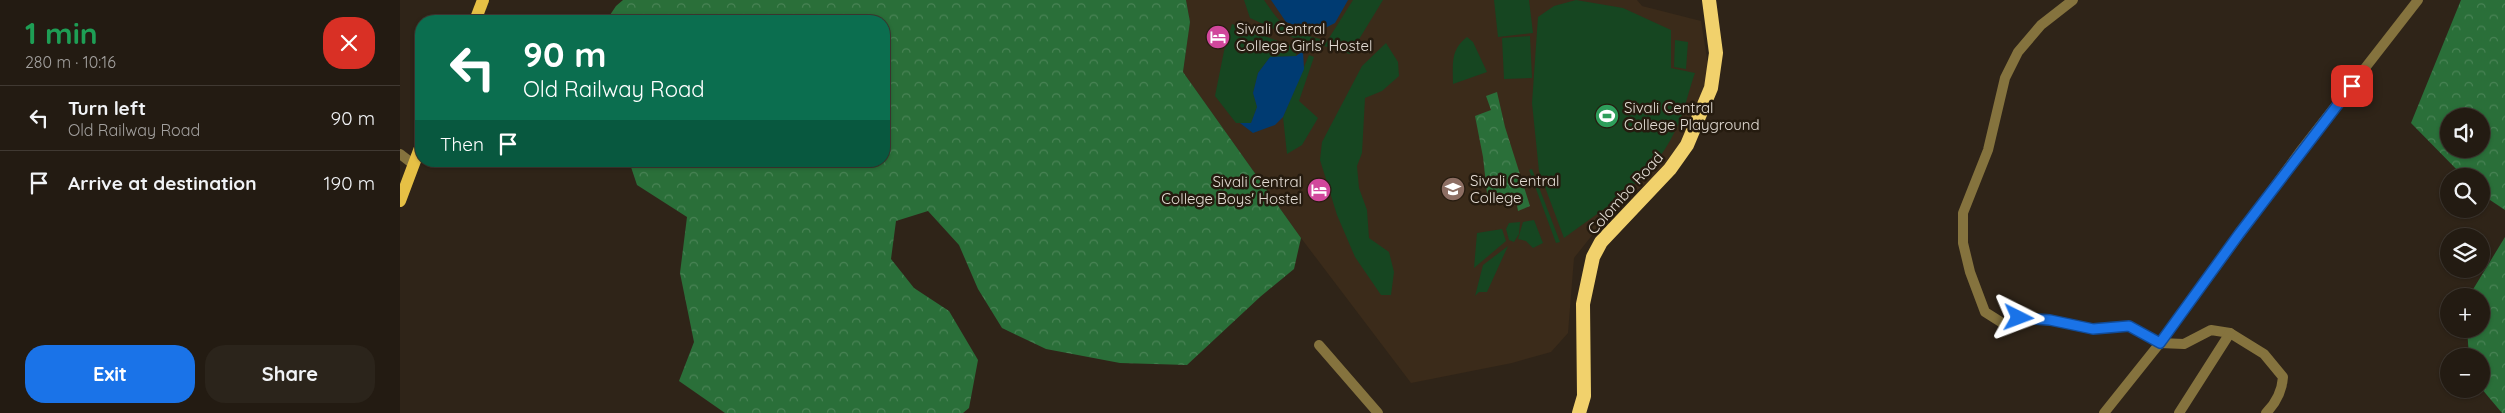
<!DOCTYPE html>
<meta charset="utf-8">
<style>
body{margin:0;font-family:Quicksand,sans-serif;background:#2b241b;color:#f1f3f6;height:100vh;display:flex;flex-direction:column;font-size:19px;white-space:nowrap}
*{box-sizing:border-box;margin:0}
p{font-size:16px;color:#a3a19f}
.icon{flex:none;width:28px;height:28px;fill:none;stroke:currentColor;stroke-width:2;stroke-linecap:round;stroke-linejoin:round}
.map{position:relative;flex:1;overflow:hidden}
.details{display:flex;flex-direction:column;background:#231b12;width:400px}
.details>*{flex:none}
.banner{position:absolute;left:15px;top:15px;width:475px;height:152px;border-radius:20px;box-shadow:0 1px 4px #0004,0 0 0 1px #403932;background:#0b6e4f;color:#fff;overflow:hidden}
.tools{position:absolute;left:2040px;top:108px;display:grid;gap:10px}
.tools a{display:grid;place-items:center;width:50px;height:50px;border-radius:50%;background:#231b12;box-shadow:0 1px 4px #0004,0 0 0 1px #403932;font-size:25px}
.pin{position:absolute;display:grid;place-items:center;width:42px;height:42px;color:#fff;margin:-21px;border-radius:10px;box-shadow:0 2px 8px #0006}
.me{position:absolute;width:55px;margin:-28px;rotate:93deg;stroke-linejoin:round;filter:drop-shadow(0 0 4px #0008)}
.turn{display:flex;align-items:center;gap:18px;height:105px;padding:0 25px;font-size:22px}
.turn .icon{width:65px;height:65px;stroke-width:2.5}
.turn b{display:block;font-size:35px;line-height:42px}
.then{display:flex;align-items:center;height:48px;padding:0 25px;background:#0003;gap:10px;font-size:19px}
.round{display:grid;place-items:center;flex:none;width:52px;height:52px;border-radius:20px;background:#2b241b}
.headline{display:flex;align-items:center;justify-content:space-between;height:85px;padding:0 25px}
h1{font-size:30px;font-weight:700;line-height:38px;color:#1e9e55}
.cta{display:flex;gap:10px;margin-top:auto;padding:10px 25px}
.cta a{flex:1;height:58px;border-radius:20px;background:#1a73e8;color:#fff;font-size:20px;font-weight:700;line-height:58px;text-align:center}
.cta a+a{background:#2b241b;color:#f1f3f6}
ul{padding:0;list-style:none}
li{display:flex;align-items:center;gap:15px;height:65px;padding:0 25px;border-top:1px solid #403932}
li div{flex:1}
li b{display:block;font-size:19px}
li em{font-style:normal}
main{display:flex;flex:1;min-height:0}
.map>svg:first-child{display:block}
</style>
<main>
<section class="details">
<div class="headline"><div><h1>1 min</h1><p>280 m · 10:16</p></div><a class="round" style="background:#d93025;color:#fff"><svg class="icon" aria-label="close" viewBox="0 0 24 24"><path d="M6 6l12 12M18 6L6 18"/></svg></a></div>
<ul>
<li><svg class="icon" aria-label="left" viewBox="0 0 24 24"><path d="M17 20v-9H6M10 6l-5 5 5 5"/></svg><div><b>Turn left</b><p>Old Railway Road</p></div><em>90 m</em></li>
<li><svg class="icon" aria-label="arrive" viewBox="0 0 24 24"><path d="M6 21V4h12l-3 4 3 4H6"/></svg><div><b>Arrive at destination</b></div><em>190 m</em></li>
</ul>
<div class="cta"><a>Exit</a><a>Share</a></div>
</section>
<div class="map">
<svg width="2105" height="413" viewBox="0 0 2105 413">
<defs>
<pattern id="forest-crowns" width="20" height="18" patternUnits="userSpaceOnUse" patternTransform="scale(1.25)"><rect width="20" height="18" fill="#2a6f39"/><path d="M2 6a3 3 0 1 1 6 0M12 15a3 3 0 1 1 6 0" fill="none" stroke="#498355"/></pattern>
</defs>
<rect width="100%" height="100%" fill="#2f2418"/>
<!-- built -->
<polygon fill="#3b2b1a" points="786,0 1237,0 1242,6 1301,21 1309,71 1295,116 1282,142 1260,174 1217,204 1174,258 1168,333 1151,352 1112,363 1011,383 901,238 783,72 790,22"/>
<!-- green -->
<g fill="#164621">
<path d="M 844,0 L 864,0 C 884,29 886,30 920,39 L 919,46 L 898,40 L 850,18 Z"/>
<polygon points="953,0 983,0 950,54 924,46"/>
<polygon points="1094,0 1129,0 1133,33 1098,37"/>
<path d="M 1176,0 L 1223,8 L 1271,30 L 1271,68 L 1295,73 C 1288,92 1284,114 1275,131 C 1252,180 1206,207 1164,238 L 1139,171 L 1132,103 L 1138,17 L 1154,6 Z"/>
<polygon points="832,24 897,48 896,56 870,57 858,73 853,93 857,107 851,123 836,123 815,96 824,51"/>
<polygon points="1130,36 1132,78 1104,79 1102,38"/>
<path d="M 1067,37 L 1073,42 L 1087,72 L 1053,84 C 1053,64 1050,50 1067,37 Z"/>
<polygon points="1275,40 1288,42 1286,69 1274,67"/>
<polygon points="986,43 998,62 999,76 982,91 965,98 962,153 957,166 959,188 967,210 969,238 989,252 994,272 991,295 981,295 955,257 937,215 920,160 922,142 962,66"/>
<polygon points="909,55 914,57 899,101 918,118 902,145 887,154 883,117"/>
<polygon points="1132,169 1160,242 1156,243 1129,170"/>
<polygon points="1134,220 1143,243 1133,248 1126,241 1118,239 1123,222"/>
<polygon points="1120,222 1119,234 1114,242 1109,240 1106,229 1109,223"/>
<polygon points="1102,229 1106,241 1074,268 1077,233"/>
<polygon points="1108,246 1087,292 1079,292 1075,296 1083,265"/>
</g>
<!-- forest -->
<g fill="url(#forest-crowns)" fill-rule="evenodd">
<polygon points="223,0 786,0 790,22 783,72 901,238 894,269 860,297 787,365 720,363 646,349 602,328 578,289 559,245 528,211 496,221 491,259 514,288 549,311 578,360 569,408 563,413 325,413 279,381 294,342 280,273 287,217 237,185 229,161 484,161 484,21 206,21 216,6"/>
<path d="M 2061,0 L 2105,0 L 2105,210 L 2081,194 L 2081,176 L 2063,176 L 2011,123 ZM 2049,116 L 2081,116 L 2081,149 L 2049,149 Z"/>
<polygon points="1097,92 1105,127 1130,206 1118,211 1116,200 1088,202 1083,157 1075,116 1091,110 1086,96"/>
<polygon points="2105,237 2105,413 2102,413 2081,388 2081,356 2069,356 2067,329 2081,329 2081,296 2069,296"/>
</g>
<!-- water -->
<g fill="#003b72">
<polygon points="871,0 948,0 935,23 915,33 886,22"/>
<polygon points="903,51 904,69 883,117 875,125 853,133 840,123 851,123 857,107 853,93 858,73 870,57 896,56"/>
</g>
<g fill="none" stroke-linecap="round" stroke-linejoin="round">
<!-- minor -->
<g stroke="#85733e" stroke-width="10">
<path d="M 1673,0 L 1641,25 L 1618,52 L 1605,78 L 1588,150 L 1563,213 L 1563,243 L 1570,272 L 1585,312 L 1604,324 L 1619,318 L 1650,320 L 1693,329 L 1729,326 L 1760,343 L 1784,344 L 1811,330 L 1830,333 L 1864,354 L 1883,377 C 1882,391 1876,403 1866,413"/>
<polyline points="0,154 13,164"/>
<polyline points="919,345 978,413"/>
<polyline points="1704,413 1760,343 1902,149 2018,0"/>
<polyline points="1779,413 1830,333"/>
</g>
<!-- primary -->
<g stroke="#e6c045" stroke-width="12">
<polyline points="75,21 83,0"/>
<polyline points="0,201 21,145"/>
</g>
<!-- trunk -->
<polyline stroke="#f1d16c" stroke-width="14" points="1179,413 1184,396 1183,304 1193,257 1201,242 1270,169 1287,145 1311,88 1316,53 1309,0"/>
</g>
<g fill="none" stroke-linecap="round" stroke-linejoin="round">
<!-- route casing -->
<g stroke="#114b97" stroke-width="12">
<polyline id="route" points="1619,318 1650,320 1693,329 1729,326 1760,343 1839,234 1952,86"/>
</g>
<!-- route -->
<use href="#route" stroke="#1a73e8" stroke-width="9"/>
</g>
<!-- icons -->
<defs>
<g id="hotel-disc" transform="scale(1.25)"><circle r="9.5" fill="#d1479c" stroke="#251b0f"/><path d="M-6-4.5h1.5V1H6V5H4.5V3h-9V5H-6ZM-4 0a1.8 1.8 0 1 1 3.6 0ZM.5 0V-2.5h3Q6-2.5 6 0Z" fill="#fff"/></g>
<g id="stadium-disc" transform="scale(1.25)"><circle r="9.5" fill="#2e9e5b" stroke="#251b0f"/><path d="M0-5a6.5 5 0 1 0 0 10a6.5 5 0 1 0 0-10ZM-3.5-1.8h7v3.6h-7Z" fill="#fff"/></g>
<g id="university-disc" transform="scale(1.25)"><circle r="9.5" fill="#8d6e63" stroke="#251b0f"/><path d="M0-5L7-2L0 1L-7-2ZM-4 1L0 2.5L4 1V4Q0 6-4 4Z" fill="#fff"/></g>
</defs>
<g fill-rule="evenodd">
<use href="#hotel-disc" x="818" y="37"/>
<use href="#stadium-disc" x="1207" y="116"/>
<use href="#university-disc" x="1053" y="189"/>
<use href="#hotel-disc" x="919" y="190"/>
</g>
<g text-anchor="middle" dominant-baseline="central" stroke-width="5" stroke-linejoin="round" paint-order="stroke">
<!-- poi labels -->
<g font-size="15" fill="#e3dcd4" stroke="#251b0f" text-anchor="start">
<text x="836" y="28">Sivali Central<tspan x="836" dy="17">College Girls' Hostel</tspan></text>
<text x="1224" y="107">Sivali Central<tspan x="1224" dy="17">College Playground</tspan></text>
<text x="1070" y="180">Sivali Central<tspan x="1070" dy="17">College</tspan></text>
<text x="902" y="181" text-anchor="end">Sivali Central<tspan x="902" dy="17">College Boys' Hostel</tspan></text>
</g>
<!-- street labels -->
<g font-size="15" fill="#e3dcd4" stroke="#251b0f">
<text transform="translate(1225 193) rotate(-48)">Colombo Road</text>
</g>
</g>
</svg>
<div class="tools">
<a><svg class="icon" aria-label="sound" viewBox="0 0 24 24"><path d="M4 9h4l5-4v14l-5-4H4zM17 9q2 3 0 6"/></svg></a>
<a><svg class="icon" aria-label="search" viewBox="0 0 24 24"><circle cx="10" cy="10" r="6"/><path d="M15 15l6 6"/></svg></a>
<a><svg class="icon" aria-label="layers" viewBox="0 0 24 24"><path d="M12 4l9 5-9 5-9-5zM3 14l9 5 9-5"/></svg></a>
<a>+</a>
<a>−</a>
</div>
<div class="pin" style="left:1952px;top:86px;background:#d93025"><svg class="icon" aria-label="arrive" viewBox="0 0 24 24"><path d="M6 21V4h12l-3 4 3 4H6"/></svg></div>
<svg class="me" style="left:1619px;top:318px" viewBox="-20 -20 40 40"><path d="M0-17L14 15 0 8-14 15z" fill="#1a73e8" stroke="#fff" stroke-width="4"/></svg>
<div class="banner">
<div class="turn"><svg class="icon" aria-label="left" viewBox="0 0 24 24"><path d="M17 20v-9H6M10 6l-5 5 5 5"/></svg><div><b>90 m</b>Old Railway Road</div></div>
<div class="then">Then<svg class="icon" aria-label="arrive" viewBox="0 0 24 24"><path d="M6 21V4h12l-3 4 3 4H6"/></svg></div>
</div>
</div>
</main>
